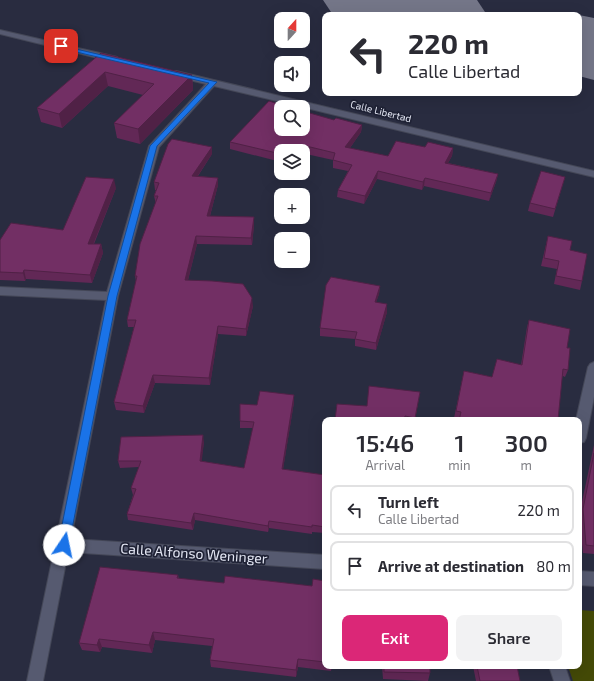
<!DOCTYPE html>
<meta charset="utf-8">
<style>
body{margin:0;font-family:"Exo 2",sans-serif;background:#f2f2f3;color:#2b2b33;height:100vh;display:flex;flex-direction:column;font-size:15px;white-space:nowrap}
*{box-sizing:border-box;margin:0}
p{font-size:13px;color:#7c7c81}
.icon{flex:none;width:22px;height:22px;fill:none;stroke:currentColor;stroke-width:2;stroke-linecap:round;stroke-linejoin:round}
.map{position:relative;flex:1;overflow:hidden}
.drawer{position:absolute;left:322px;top:417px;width:260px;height:252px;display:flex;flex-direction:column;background:#fff;border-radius:8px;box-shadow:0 4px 16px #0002}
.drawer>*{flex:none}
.top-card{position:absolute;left:322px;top:12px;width:260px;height:84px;border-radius:8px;box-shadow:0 4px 16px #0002;background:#fff;color:#2b2b33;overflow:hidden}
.needle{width:26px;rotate:21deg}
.fabs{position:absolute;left:274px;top:12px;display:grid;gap:8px}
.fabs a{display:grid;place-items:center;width:36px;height:36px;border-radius:8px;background:#fff;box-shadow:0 4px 16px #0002;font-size:20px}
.pin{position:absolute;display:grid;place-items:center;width:34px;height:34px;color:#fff;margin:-17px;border-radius:8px;box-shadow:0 2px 6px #0006}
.me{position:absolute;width:44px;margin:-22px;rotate:11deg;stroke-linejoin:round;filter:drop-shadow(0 0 3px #0008)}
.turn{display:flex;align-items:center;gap:14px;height:84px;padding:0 20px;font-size:18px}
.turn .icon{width:52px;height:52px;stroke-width:2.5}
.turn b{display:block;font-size:28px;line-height:34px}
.eta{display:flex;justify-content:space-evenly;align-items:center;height:68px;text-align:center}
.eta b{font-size:24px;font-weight:600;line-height:28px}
.action{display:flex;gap:8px;margin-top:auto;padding:8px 20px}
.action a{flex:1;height:46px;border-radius:8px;background:#db2777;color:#fff;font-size:16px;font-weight:600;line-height:46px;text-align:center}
.action a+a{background:#f2f2f3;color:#2b2b33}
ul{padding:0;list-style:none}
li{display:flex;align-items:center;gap:12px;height:50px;margin:0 8px 6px;padding:0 12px;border:2px solid #e1e1e2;border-radius:8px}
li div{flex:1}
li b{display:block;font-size:15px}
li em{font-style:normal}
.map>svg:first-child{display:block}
</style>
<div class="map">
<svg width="594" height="681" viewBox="0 0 594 681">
<rect width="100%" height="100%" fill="#292c40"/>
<!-- green -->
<polygon fill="#444a07" points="579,610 594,611 594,681 573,681 568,666 579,666"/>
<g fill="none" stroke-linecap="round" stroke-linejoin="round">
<!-- runway -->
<g fill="#747688" fill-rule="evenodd">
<polygon points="323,0 477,0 487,15 333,15"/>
<polygon points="577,15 579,15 594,18 594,80 579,76 579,15"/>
</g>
<!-- minor casing -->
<g stroke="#444757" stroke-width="2">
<g id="minor">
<polygon points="0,30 117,57 118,59 114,62 0,34"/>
<polygon points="176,71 594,171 594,177 214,86 159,147 118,296 71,539 325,555 325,569 68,552 43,681 27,681 106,300 0,295 0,287 107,292 149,146 206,84 173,76 172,74 173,72"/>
<polygon points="594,362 594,397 586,438 584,442 579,443 579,420 576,420 588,367 590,364"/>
<polygon points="579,571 594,572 594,586 579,585"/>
<polygon points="549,666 565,666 570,681 554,681"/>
</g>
</g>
<!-- minor -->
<use href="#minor" fill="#565a70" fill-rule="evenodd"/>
</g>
<!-- wall -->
<g fill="#622856">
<polygon points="101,53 192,75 193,90 140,144 117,138 114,123 143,95 108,86 62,128 41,122 37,108"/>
<polygon points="334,120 362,125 361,132 350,148 388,156 425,147 453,148 452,156 448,163 498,174 496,182 489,201 424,186 422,190 377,179 364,204 337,197 338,190 348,171 333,168 333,160 306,154 303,151 281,151 281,162 230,149 230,142"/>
<polygon points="212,154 198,176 218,178 218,185 210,216 254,217 254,225 252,245 197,244 188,280 253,306 246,336 218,334 210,385 155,383 144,413 116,410 114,402 134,327 128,327 127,320 136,281 135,276 156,204 154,196 156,190 155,190 154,182"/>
<polygon points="565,177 553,217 528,211 530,203"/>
<polygon points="116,188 94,244 101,244 103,253 92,283 26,279 25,281 0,280 0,240 63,230"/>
<polygon points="548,236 570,250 582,281 580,290 554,284 557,269 541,266"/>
<polygon points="380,286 379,294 376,302 387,312 376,350 355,346 355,339 320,336 320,328"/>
<polygon points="529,320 567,348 568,370 565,377 563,376 459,419 454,418 464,371 492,377 521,365 527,327"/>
<polygon points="420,392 415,420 335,420 367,406"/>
<polygon points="294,402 283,469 325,475 325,533 312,532 312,534 269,528 268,532 195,520 193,530 128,520 127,514 133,495 131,488 139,467 120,468 118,461 204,442 201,461 244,468 253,428 240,428 240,421 257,405"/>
<polygon points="594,445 594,554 583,553 579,516"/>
<polygon points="178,575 179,579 224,583 312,586 325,581 325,666 332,666 331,671 298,667 296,677 211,667 210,660 212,646 155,640 152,653 102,647 100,652 82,650 79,643"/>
<polygon points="382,666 430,666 430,673 428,681 383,679"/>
<polygon points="473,666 517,666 520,681 476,681"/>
</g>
<!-- shaded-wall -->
<g fill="#502146">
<polygon points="105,72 108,86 62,128 59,114"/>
<polygon points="192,75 193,90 140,144 138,129"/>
<polygon points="362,125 361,132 345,155 345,147"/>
<polygon points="306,146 306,154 303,158 303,151 302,151"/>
<polygon points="212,147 212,154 193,183 192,176"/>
<polygon points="453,148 452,156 444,170 445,163"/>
<polygon points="378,171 377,179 364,204 365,196"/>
<polygon points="498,174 496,182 489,201 491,193"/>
<polygon points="218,178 218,185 208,223 207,216"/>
<polygon points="425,178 424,186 422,190 423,182"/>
<polygon points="114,179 116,188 90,252 88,244"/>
<polygon points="254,217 254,225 252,245 251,238"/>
<polygon points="196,236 197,244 186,288 185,280"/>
<polygon points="101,244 103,253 92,283 90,275"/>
<polygon points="24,270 26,279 25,281 23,273"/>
<polygon points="380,286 379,294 374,309 375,302"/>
<polygon points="252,298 253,306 246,336 246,329"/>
<polygon points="387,304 387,312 376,350 376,343"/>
<polygon points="218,326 218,334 210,385 209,378"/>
<polygon points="153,375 155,383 144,413 143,406"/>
<polygon points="294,395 294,402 282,476 282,469"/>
<polygon points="203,435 204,442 201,468 200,461"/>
<polygon points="194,513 195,520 193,530 191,523"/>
<polygon points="269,521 269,528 268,532 268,526"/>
<polygon points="153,632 155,640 152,653 149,645"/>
<polygon points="99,639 102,647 100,652 97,645"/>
<polygon points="298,659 298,667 296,677 296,670"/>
</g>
<!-- building -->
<g fill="#722f64" stroke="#502146">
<polygon points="101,53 192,75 138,129 114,123 154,84 105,72 59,114 37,108"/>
<polygon points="269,101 288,107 281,107 281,129 303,129 303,111 334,120 336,118 362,125 345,147 388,156 396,141 425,147 428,142 453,148 445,163 498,174 491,193 425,178 423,182 378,171 365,196 338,190 352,165 333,160 335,153 306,146 302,151 281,151 281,154 230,142"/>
<polygon points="172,139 212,147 192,176 218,178 207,216 254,217 251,238 196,236 185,280 212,281 243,284 252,298 246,329 218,326 209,378 153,375 143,406 114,402 136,320 127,320 137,276 135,276 140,244 158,196 154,196 159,183 154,182 168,144"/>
<polygon points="541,171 565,177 555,209 530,203"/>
<polygon points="86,177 114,179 88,244 101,244 90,275 24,270 23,273 0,272 0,240 11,223 63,230"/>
<polygon points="548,236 572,241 570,250 587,254 582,281 556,276 559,261 544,258"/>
<polygon points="331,277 380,286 375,302 387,304 376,343 355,339 357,332 320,328 326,285"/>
<polygon points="529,320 570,329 567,348 570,348 568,370 563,369 558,420 459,420 461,412 456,411 464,371 492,377 497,359 522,365"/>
<polygon points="369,386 420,392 415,418 405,416 404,420 335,420 337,404 367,406"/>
<polygon points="260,391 294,395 282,469 325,475 325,527 312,525 312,527 269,521 268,526 194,513 191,523 127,514 136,489 131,488 141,461 118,461 121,437 203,435 200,461 244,468 254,422 240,421 240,404 257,405"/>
<polygon points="594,453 594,546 586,545 583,509"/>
<polygon points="100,567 178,575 177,578 224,583 225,576 312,586 313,579 325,581 325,662 298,659 296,670 210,660 214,639 153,632 149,645 99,639 97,645 79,643"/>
<polygon points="384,666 430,666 430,673 384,672"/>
<polygon points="477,666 517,666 520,681 480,681"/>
</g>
<!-- route -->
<polygon fill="#1a73e8" stroke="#114b97" points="59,45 217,82 157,146 117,296 69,545 68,548 64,550 60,548 58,545 108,296 150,146 209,83 59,48"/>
<g text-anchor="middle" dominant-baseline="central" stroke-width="3.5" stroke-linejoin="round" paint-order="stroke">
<!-- far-street labels -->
<g font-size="10" fill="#e4e7f4" stroke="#1f2235">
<text transform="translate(381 111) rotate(14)">Calle Libertad</text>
</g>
<!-- near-street labels -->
<g font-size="14" fill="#e4e7f4" stroke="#1f2235">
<text transform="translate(194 553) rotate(4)">Calle Alfonso Weninger</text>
</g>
</g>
</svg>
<div class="fabs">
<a><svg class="needle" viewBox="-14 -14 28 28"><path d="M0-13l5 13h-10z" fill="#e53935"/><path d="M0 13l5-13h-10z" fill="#7c7c81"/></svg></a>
<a><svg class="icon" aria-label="sound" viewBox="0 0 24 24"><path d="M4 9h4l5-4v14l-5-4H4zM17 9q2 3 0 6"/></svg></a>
<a><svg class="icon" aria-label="search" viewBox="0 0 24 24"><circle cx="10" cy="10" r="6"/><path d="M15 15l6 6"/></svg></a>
<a><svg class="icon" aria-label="layers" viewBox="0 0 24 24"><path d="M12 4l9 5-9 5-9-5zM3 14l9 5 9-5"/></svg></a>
<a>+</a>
<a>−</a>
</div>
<div class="pin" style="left:61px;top:46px;background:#d93025"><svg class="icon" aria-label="arrive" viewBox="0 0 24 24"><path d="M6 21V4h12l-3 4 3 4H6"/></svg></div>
<svg class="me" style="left:64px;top:545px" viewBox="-20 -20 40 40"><circle r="19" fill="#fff"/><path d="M0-13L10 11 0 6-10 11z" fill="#1a73e8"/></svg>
<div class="top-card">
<div class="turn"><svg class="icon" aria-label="left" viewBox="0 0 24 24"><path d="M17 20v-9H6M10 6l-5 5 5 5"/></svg><div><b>220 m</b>Calle Libertad</div></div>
</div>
<section class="drawer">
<div class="eta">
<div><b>15:46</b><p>Arrival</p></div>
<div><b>1</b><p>min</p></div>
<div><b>300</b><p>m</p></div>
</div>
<ul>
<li><svg class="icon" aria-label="left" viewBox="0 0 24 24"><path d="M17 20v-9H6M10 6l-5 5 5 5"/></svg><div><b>Turn left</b><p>Calle Libertad</p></div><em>220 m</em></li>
<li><svg class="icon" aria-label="arrive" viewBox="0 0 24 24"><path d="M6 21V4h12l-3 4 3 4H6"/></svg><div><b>Arrive at destination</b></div><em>80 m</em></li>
</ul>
<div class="action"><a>Exit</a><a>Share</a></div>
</section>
</div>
